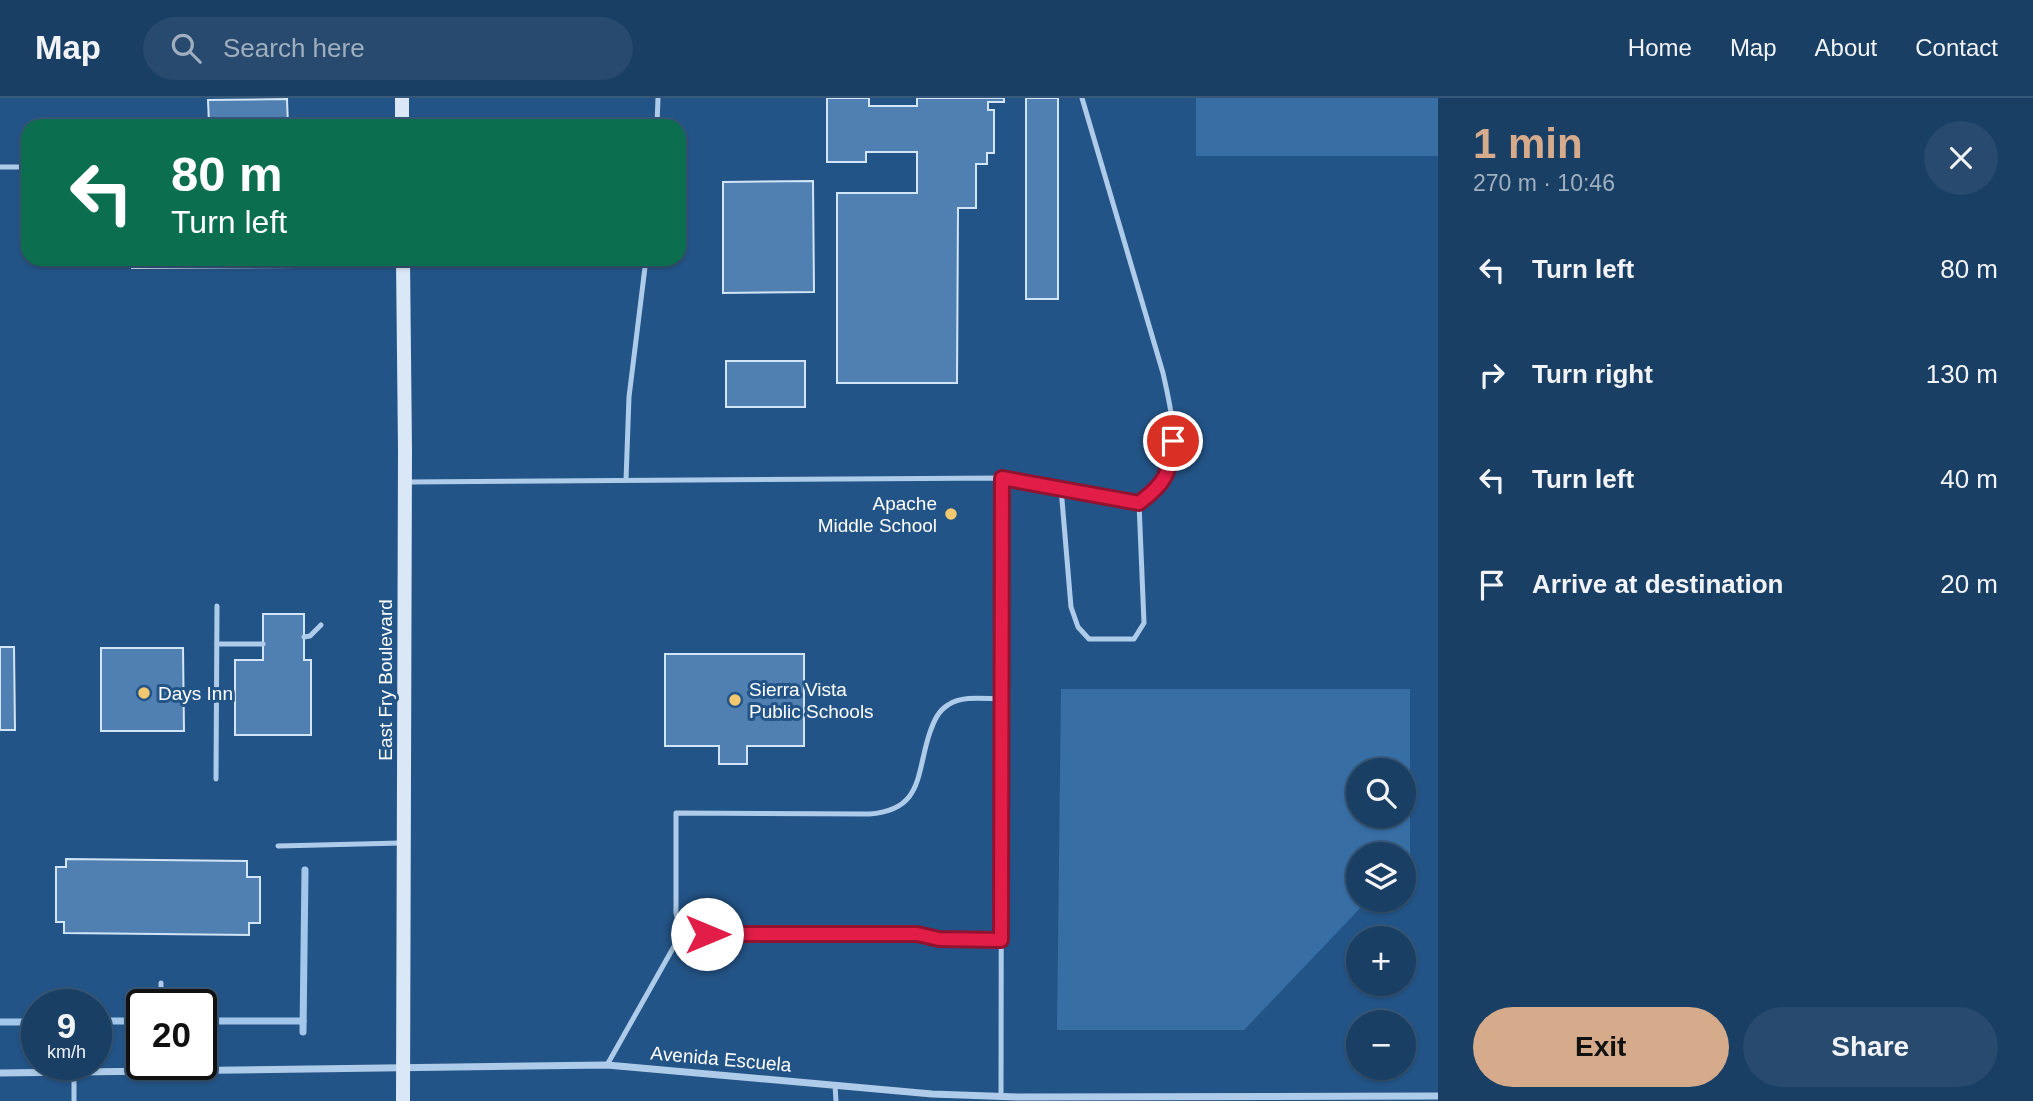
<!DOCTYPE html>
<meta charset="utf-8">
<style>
body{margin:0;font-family:Arial,sans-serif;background:#274a6e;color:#f1f3f6;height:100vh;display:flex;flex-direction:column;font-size:26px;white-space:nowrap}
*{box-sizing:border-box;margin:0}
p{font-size:23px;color:#9fafbf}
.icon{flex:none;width:38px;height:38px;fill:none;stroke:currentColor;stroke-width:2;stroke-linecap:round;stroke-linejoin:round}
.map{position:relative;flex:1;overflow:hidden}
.drawer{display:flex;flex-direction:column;background:#1a3f65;width:595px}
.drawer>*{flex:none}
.banner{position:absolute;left:21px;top:21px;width:665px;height:147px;border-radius:21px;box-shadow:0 2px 5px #0004,0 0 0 2px #385879;background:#0b6e4f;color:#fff;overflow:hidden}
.buttons{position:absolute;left:1346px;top:660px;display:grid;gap:14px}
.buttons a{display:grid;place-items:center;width:70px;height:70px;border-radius:50%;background:#1a3f65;box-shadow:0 2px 5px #0004,0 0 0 2px #385879;font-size:35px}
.speed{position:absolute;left:21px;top:891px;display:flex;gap:14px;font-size:35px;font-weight:700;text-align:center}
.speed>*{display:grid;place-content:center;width:91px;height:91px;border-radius:50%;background:#1a3f65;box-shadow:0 2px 5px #0004,0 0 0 2px #385879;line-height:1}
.speed small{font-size:18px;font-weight:400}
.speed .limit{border:4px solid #111;border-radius:10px;background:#fff;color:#111}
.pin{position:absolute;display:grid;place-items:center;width:60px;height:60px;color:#fff;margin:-30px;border:4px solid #fff;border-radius:50%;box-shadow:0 2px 7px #0007}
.me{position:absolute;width:77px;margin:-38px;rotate:90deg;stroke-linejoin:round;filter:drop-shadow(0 0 5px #0008)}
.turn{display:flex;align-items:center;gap:24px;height:147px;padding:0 35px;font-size:32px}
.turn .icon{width:91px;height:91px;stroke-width:2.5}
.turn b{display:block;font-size:49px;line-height:60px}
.round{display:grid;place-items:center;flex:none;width:74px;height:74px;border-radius:37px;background:#274a6e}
.overview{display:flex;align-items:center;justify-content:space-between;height:119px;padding:0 35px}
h1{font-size:42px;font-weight:700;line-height:52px;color:#d6ab8b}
.action{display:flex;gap:14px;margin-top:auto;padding:14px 35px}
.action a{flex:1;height:80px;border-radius:42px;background:#d6ab8b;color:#111;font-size:28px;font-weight:700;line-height:80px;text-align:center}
.action a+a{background:#274a6e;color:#f1f3f6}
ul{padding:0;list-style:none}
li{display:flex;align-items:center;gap:21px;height:105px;padding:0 35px}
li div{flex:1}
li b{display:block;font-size:26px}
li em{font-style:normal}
header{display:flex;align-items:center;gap:42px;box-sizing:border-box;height:98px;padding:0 35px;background:#1a3f65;border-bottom:2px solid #385879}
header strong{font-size:33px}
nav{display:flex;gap:38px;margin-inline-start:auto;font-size:24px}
.search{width:490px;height:63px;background:#274a6e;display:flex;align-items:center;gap:18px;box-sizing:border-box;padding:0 24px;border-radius:38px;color:#9fafbf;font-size:26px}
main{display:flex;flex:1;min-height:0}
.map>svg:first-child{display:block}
</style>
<header>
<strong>Map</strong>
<div class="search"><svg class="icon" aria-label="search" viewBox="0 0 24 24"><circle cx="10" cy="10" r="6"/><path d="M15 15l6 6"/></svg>Search here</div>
<nav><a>Home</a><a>Map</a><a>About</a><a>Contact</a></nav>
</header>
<main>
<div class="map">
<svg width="1438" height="1003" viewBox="0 0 1438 1003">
<rect width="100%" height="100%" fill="#235487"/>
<!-- green -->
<g fill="#376ea4" fill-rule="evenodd">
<rect x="1196" y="0" width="242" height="58"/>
<path d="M 1061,591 L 1410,591 L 1410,758 L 1404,765 L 1404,756 L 1358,756 L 1358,802 L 1368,802 L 1244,932 L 1057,932 ZM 1404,672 L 1404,718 L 1358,718 L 1358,672 Z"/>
</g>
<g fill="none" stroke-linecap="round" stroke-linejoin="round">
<!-- stream -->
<g stroke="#a2c7ea" stroke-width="7">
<polyline points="96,923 142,923"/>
<polyline points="201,923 303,923"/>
<polyline points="0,924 37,924"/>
<polyline points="303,934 305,772"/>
</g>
</g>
<!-- building -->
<g fill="#5080b1" stroke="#d2e5f7" stroke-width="2">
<polygon points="827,0 869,0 869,8 917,8 917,0 1004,0 1004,4 988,4 988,12 994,12 994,55 987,55 987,66 976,66 976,110 958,110 957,285 837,285 837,95 917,95 917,54 866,54 866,64 827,64"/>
<rect x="1026" y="0" width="32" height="201"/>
<polygon points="287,1 288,28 209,26 208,2"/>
<polygon points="813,83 814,194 723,195 723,84"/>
<polygon points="132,161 298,161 298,169 132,170"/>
<rect x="726" y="263" width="79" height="46"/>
<polygon points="263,516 304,516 304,562 311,562 311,637 235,637 235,562 263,562"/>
<polygon points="0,549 14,549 15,632 0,632"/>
<polygon points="101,550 183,550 184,633 101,633"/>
<polygon points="665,556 804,556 804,648 747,648 747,666 719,666 719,648 665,648"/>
<polygon points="66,761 247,763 247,779 260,779 260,825 249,825 249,837 64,835 64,824 56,824 56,769 66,769"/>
</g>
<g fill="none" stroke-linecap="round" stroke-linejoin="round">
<!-- lane -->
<g stroke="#aecce9" stroke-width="5">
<path d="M 1082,0 L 1163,275 C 1171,312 1183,354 1160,387 C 1155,395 1146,400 1139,405"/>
<polyline points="657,28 658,0"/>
<polyline points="0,69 28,69"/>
<polyline points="626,382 629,299 646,161"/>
<polyline points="408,384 1002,380 1139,405 1144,525 1134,541 1089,541 1078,529 1071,509 1061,390"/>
<polyline points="304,539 310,538 321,527"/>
<polyline points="217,546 263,546"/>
<polyline points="216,681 217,508"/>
<polyline points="278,748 401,745"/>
<path d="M 681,836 L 676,815 L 676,715 L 869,716 C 924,712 916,675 930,634 C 934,623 938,613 948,607 C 963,597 985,601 1002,601"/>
<polyline points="161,885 161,906"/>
<polyline points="607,967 681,836 917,836 939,841 1001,843"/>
<polyline points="74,974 74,1003"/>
<polyline points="835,987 836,1003"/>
<polyline points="1001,998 1002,380"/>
</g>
<!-- street -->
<polyline stroke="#aecce9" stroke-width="7" points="0,975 607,967 932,996 1017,999 1438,998"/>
<!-- secondary -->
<g stroke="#d9e7f7" stroke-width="14">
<polyline points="402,28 402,0"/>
<polyline points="403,161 405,353 403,1003"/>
</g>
</g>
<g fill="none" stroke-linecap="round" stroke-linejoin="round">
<!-- route casing -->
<g stroke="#92132f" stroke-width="18">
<path id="route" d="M 707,836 L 917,836 L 939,841 L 1001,842 L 1002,380 L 1139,405 C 1166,385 1169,376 1173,343"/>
</g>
<!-- route -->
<use href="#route" stroke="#e11d48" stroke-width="12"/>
</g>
<!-- markers -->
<g fill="#f4c871" stroke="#235487" stroke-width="2.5">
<circle cx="951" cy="416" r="7"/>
<circle cx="144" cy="595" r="7"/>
<circle cx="735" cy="602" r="7"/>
</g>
<g text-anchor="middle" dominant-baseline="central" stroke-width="6" stroke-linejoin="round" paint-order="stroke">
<!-- poi labels -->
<g font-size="19" fill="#fff" stroke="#235487" text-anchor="start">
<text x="937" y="405" text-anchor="end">Apache<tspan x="937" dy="22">Middle School</tspan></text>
<text x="749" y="591">Sierra Vista<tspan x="749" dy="22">Public Schools</tspan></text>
<text x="158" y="595">Days Inn</text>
</g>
<!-- street labels -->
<g font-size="19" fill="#fff" stroke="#235487">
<text transform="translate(385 582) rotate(-90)">East Fry Boulevard</text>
<text transform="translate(721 961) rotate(5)">Avenida Escuela</text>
</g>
</g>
</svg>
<div class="buttons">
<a><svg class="icon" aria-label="search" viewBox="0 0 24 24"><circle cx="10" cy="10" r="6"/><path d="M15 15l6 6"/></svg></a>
<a><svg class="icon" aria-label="layers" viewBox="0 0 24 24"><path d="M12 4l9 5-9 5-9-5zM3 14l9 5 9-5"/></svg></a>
<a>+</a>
<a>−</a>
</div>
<div class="speed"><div>9<small>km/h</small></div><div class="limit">20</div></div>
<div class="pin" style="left:1173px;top:343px;background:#d93025"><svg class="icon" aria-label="arrive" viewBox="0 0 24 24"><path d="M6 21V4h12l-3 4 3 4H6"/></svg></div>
<svg class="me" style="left:707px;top:836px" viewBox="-20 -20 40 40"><circle r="19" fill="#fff"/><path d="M0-13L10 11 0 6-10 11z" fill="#e11d48"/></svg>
<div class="banner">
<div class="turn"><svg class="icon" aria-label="left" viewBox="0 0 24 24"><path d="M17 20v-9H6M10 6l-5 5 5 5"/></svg><div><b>80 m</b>Turn left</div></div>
</div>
</div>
<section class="drawer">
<div class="overview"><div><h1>1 min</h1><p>270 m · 10:46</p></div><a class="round"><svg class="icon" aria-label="close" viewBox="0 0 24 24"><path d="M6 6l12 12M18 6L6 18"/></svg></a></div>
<ul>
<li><svg class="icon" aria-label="left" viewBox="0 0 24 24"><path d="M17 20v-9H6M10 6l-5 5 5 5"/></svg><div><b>Turn left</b></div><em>80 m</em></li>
<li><svg class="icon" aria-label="right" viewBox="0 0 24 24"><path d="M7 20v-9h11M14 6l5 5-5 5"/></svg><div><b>Turn right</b></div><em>130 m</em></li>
<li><svg class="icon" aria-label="left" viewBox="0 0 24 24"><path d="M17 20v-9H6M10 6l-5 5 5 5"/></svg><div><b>Turn left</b></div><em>40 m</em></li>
<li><svg class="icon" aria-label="arrive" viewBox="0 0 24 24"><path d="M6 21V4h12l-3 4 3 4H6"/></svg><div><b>Arrive at destination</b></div><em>20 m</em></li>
</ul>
<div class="action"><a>Exit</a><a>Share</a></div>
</section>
</main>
